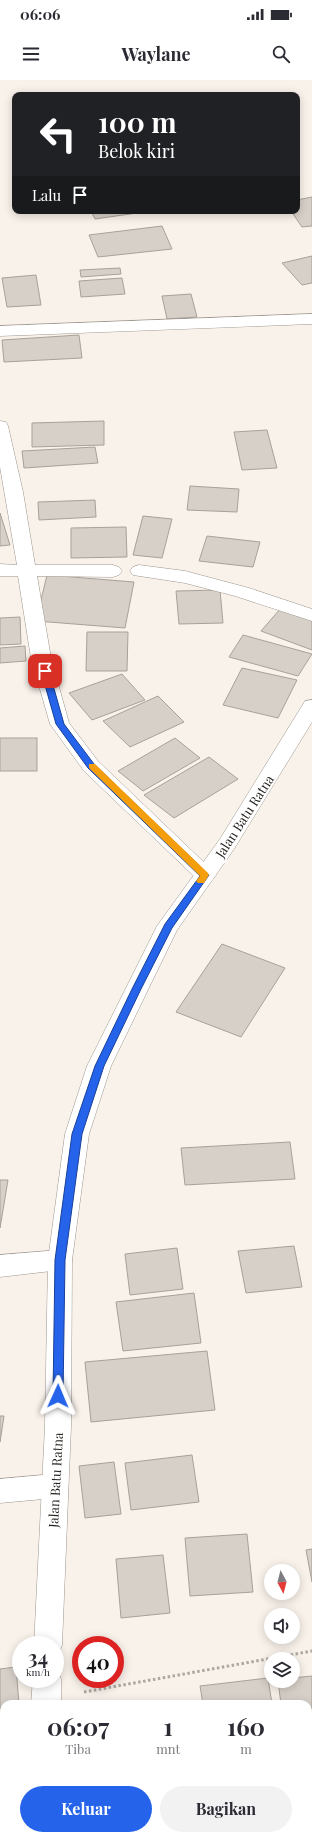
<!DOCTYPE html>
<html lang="id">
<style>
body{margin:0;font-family:"Playfair Display",serif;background:#f2f2f3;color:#2b2b33;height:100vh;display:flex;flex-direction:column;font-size:15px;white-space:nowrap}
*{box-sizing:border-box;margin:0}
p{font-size:13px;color:#7c7c81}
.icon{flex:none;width:22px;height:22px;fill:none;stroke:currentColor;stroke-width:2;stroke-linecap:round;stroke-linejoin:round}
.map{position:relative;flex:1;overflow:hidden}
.drawer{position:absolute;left:0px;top:1620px;width:312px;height:140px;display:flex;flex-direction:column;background:#fff;border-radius:12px 12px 0 0;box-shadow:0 2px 10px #0003}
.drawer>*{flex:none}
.top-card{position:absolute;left:12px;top:12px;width:288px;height:122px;border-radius:8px;box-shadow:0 2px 10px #0003;background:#202124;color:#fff;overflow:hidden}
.needle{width:26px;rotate:173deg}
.controls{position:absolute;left:264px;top:1484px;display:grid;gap:8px}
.controls a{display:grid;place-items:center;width:36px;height:36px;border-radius:50%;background:#fff;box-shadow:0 2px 10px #0003;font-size:20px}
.speed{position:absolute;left:12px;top:1556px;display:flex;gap:8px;font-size:20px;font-weight:700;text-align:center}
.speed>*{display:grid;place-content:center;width:52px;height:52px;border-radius:50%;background:#fff;box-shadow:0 2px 10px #0003;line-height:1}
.speed small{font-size:10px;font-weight:400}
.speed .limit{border:6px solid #d22;background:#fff;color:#111}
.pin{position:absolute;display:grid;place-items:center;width:34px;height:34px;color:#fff;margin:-17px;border-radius:8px;box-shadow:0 2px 6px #0006}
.me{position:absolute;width:44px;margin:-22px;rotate:1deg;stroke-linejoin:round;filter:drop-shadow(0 0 3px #0008)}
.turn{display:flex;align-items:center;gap:14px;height:84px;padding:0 20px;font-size:18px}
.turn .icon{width:52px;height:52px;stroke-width:2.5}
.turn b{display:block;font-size:28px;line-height:34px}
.then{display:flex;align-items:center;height:38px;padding:0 20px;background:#0003;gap:8px;font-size:15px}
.eta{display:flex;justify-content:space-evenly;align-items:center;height:68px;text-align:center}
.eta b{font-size:24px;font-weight:700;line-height:28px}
.action{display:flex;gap:8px;margin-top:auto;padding:8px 20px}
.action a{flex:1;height:46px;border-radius:24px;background:#2563eb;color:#fff;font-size:16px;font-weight:700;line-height:46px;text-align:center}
.action a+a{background:#f2f2f3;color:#2b2b33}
.status{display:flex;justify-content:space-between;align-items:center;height:28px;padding:0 20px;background:#fff;direction:ltr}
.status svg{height:11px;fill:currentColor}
header{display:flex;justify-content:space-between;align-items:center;height:52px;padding:0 20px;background:#fff;font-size:18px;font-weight:700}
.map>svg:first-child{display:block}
</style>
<div class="status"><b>06:06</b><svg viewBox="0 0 49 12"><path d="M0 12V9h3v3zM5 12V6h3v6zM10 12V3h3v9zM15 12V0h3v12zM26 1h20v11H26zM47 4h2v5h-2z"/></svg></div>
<header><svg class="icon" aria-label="menu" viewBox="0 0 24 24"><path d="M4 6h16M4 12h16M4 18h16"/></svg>Waylane<svg class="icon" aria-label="search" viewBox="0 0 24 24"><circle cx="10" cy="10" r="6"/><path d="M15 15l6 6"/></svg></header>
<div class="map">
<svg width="312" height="1760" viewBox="0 0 312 1760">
<rect width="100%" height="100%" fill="#f9f2eb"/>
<!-- building -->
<g fill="#d7d0c9" stroke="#a7a19a">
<polygon points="312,117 312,146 302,147 291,131 297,131 297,120"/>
<polygon points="91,131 144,131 144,132 95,139"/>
<polygon points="162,146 172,169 98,177 89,155"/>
<polygon points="312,176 312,203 302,205 282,183"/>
<polygon points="120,188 121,194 81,197 80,190"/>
<polygon points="36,195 41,225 7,227 2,198"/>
<polygon points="122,198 125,214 81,217 79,201"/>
<polygon points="191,214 197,237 167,239 162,216"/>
<polygon points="79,255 82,278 4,282 2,260"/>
<polygon points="104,341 104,365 32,367 32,343"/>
<polygon points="267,350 277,388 242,390 234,352"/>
<polygon points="95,367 98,383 24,388 22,371"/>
<polygon points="190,406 239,409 237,432 187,430"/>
<polygon points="95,420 96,437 39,440 38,422"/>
<polygon points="0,433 10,465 0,466"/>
<polygon points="143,436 172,439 162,478 133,475"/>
<polygon points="126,447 127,477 71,478 71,448"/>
<polygon points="207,456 260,462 253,487 199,481"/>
<polygon points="47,495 134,502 125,548 36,541"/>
<polygon points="220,510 223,543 179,544 176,511"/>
<polygon points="281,528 312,540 312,570 261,551"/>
<polygon points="20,537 21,564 0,565 0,538"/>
<polygon points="87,552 128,552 127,591 86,591"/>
<polygon points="243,555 312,574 298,596 229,577"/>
<polygon points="25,566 26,581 0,583 0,568"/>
<polygon points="242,588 297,600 278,638 223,625"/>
<polygon points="122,594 145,620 92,640 69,613"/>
<polygon points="158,616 184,642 130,667 103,641"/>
<rect x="0" y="658" width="37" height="33"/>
<polygon points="175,658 200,678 143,711 118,691"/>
<polygon points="209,677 238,699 174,738 144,715"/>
<polygon points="222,864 285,888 241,957 176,932"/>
<polygon points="290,1062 295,1099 185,1105 181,1068"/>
<polygon points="0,1100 8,1100 0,1148"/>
<polygon points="294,1166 302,1207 246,1213 238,1171"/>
<polygon points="177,1168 183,1209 130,1215 125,1174"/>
<polygon points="194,1213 201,1263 123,1271 116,1222"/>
<polygon points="207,1271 215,1330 91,1342 85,1282"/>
<polygon points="0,1336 4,1336 0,1362"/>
<polygon points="192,1375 199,1422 131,1430 125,1383"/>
<polygon points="114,1382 121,1434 85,1438 79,1386"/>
<polygon points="247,1454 253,1512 190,1516 185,1458"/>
<polygon points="312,1469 312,1502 306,1470"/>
<polygon points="163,1475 170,1533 121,1538 116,1479"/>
<polygon points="16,1587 19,1624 4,1624 4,1671 0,1671 0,1589"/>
<polygon points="312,1596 312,1642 308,1642 308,1624 281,1624 278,1601 293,1601 293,1598"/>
<polygon points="268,1598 272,1624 203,1624 200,1606"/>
<polygon points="308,1685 312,1685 312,1760 310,1760 308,1741"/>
<polygon points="4,1696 4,1756 13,1756 13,1760 0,1760 0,1697"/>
<rect x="159" y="1756" width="77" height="4"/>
</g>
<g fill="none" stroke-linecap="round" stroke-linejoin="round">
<!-- minor casing -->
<g stroke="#9c958e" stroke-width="1">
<g id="minor">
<polygon points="312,234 312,244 0,256 0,246"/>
<polygon points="0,341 6,342 8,346 23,412 35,485 113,485 119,487 122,491 119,495 113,497 37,496 51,578 69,643 98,681 212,790 216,795 212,800 205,803 198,800 84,691 50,644 31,578 18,496 0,496 0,484 17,485 0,387"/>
<polygon points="139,485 185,491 249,508 312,529 312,541 235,516 185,503 133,495 130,491 133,487"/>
<polygon points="60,1170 69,1173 72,1180 69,1187 60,1190 0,1197 0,1175"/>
<polygon points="54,1394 64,1397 68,1406 64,1415 54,1418 0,1423 0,1399"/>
</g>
</g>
<!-- tertiary casing -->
<g stroke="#9c958e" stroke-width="1">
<g id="tertiary">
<polygon points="312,620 312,642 234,769 177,850 111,986 89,1054 72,1180 71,1346 62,1565 58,1575 55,1576 55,1565 34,1565 45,1346 48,1180 65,1054 87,986 157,846 220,759 305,621"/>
<polygon points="55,1588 57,1589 61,1599 61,1624 31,1624 33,1599 55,1599"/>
<polygon points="23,1756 53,1756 52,1760 22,1760"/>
</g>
</g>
<!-- path -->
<polyline stroke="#aca7a1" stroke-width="3" stroke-dasharray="2.5 2.5" stroke-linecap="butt" points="84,1612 312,1571"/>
<!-- minor -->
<use href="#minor" fill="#fff" fill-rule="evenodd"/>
<!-- tertiary -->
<use href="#tertiary" fill="#fff" fill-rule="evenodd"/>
</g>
<!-- route -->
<polygon fill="#2563eb" stroke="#184099" points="42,589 45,589 49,591 64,644 94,684 209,795 172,848 141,909 104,986 82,1054 65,1180 63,1316 62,1319 58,1321 54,1319 53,1316 55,1180 72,1054 95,986 132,909 165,844 200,796 88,688 56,644 41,591"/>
<!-- slow -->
<polygon fill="#f59e0b" points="89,684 95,684 208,793 209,795 204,803 198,803 196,801 200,796 89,688"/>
<g text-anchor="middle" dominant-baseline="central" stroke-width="4" stroke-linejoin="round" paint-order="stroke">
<!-- street labels -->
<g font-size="13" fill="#262320" stroke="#fff">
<text transform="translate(244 736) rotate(-57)">Jalan Batu Ratna</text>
<text transform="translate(55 1400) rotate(-87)">Jalan Batu Ratna</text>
</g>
</g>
</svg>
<div class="controls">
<a><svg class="needle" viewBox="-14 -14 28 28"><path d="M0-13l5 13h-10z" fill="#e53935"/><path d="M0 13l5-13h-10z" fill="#7c7c81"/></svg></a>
<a><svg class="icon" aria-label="sound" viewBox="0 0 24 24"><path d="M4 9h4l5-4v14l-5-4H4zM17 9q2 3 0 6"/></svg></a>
<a><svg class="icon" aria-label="layers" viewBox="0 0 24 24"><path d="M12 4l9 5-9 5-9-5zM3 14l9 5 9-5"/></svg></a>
</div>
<div class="speed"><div>34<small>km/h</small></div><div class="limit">40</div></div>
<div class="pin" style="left:45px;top:591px;background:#d93025"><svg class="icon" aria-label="arrive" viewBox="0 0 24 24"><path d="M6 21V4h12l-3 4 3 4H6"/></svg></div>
<svg class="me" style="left:58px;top:1316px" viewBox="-20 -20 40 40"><path d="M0-17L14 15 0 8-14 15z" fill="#2563eb" stroke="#fff" stroke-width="4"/></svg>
<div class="top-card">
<div class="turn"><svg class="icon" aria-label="left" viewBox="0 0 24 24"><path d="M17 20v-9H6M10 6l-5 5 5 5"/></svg><div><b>100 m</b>Belok kiri</div></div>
<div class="then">Lalu<svg class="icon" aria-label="arrive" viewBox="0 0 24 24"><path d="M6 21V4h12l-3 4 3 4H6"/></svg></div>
</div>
<section class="drawer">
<div class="eta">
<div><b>06:07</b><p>Tiba</p></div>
<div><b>1</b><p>mnt</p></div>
<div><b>160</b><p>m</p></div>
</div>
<div class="action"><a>Keluar</a><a>Bagikan</a></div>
</section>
</div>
